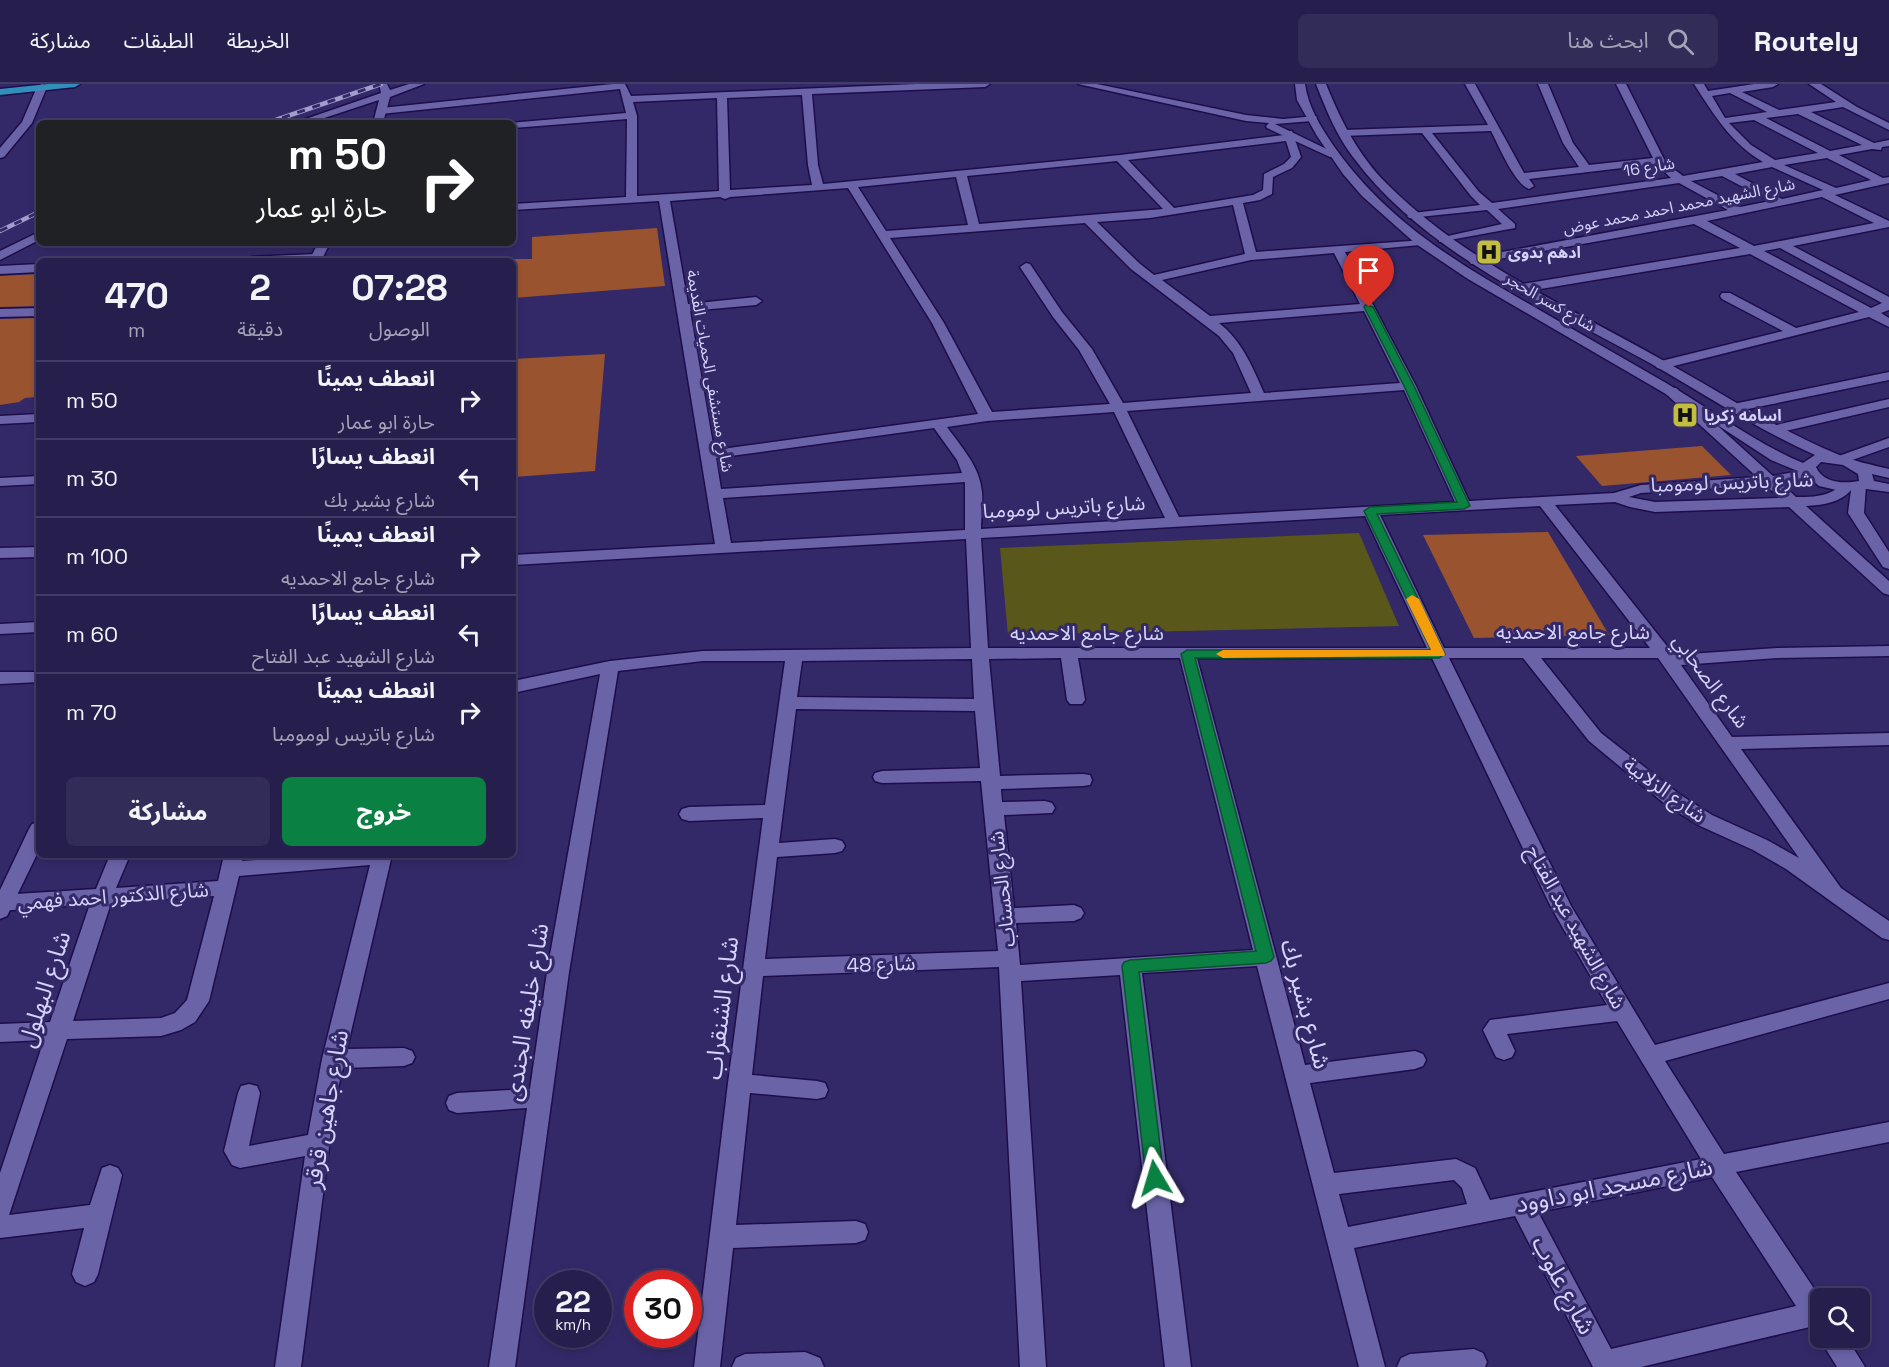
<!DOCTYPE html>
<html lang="ar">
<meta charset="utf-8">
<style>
body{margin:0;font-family:"Space Grotesk","Noto Sans Arabic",sans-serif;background:#322c58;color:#f1f3f6;direction:rtl;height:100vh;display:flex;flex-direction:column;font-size:22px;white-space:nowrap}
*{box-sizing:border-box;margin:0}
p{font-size:20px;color:#a4a2b6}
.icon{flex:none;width:33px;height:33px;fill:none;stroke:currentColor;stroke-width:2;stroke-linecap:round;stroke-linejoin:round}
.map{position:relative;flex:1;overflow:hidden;direction:ltr}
.side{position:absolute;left:36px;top:174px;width:480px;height:600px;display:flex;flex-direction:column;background:#261f4e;border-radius:9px;box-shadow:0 3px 9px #0003,0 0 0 2px #423d66;direction:rtl}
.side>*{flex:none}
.top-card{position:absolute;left:36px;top:36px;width:480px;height:126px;border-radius:9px;box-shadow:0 3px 9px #0003,0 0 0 2px #423d66;direction:rtl;background:#202124;color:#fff;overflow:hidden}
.fabs{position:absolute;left:1810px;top:1204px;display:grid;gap:12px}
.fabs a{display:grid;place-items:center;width:60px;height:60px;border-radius:9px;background:#261f4e;box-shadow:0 3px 9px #0003,0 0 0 2px #423d66;font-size:30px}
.speed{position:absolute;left:534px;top:1186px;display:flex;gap:12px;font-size:30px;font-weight:700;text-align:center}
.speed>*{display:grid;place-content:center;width:78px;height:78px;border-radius:50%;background:#261f4e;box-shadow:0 3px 9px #0003,0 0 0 2px #423d66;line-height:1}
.speed small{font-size:15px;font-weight:400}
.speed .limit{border:9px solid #d22;background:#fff;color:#111}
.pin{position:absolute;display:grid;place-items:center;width:51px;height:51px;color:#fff;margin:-62px -26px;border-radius:50% 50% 50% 0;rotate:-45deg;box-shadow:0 0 6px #0007}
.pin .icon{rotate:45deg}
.me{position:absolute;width:66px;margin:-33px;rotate:353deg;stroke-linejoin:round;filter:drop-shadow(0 0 4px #0008)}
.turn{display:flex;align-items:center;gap:21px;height:126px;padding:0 30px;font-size:27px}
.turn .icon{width:78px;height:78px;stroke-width:2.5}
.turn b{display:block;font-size:42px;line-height:51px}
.eta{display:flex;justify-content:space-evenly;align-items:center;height:102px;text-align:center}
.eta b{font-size:36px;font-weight:700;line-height:42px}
.action{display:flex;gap:12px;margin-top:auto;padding:12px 30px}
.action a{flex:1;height:69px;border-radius:9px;background:#0b8043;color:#fff;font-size:24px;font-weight:700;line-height:69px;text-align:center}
.action a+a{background:#322c58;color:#f1f3f6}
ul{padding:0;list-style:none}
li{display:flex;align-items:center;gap:18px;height:78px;padding:0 30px;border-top:2px solid #423d66}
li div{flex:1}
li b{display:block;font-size:22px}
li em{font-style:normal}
header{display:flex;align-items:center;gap:36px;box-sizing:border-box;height:84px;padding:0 30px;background:#261f4e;border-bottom:2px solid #423d66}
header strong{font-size:28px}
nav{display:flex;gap:33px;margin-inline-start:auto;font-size:21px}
.search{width:420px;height:54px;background:#322c58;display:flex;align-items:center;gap:15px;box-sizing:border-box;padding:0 21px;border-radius:9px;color:#a4a2b6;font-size:22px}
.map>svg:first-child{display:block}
</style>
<header>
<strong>Routely</strong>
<div class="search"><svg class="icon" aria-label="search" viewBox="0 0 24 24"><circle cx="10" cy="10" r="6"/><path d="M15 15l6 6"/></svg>ابحث هنا</div>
<nav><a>الخريطة</a><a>الطبقات</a><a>مشاركة</a></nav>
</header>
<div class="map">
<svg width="1889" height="1283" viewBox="0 0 1889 1283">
<rect width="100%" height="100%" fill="#332968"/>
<!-- green -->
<polygon fill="#5a571a" points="1359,449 1399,542 1008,551 1000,464"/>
<!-- building -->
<g fill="#9a532f">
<polygon points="657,144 665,202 513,214 513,175 532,175 532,153"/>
<polygon points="39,190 39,222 0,223 0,192"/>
<polygon points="39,234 39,305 36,313 25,314 19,318 0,321 0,235"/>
<polygon points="605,270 595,387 513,393 513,275"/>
<polygon points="1702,362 1731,391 1602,402 1576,372"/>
<polygon points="1548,448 1609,551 1474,554 1423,451"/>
</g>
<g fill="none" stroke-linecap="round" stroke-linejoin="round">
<!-- minor casing -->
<g stroke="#1d0d4a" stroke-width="3">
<g id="minor">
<polygon points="42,0 47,3 32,39 4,73 0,74 0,64 22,38 37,3"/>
<path d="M 613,0 L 625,0 L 631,12 L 916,0 L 990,0 L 985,3 L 812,10 L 818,81 L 823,100 L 1120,71 L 1284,51 L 1284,47 L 1292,47 L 1301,73 L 1292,84 L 1273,93 L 1272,110 L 1260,116 L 1243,119 L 1256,168 L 1424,156 L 1426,158 L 1420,161 L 1345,168 L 1416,302 L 1469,417 L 1614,409 L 1641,401 L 1757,393 L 1666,310 L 1664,307 L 1666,304 L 1676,304 L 1773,392 L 1810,385 L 1815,386 L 1817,389 L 1815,392 L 1782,400 L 1796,413 C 1808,413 1820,413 1831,408 C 1840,404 1841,396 1852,401 L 1859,398 L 1864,399 L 1866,402 L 1864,429 L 1889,468 L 1889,485 L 1883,483 L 1848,429 L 1851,406 C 1840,419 1822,421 1806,422 L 1889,497 L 1889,511 L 1883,509 L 1789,423 L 1655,428 L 1630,423 L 1615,418 L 1555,421 L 1674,571 L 1777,564 L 1889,562 L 1889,572 L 1777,574 L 1681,581 L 1732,653 L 1889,649 L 1889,661 L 1741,665 L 1841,804 L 1889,837 L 1889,856 L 1882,854 L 1786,785 L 1753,766 L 1698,741 L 1665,720 L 1589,657 L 1523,574 L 1449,574 L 1571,822 L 1655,961 L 1889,899 L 1889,915 L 1665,977 L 1724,1070 L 1889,1038 L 1889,1058 L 1736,1088 L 1821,1215 L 1821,1249 L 1810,1243 L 1641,1283 L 1593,1283 L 1515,1132 L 1354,1164 L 1385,1283 L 1359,1283 L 1257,882 L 1142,889 L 1191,1283 L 1165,1283 L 1120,891 L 1021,897 L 1046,1283 L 1020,1283 L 999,883 L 763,892 L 752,991 L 817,997 L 825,999 L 828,1006 L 825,1013 L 817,1015 L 750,1009 L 736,1141 L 856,1137 L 865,1140 L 868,1148 L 865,1156 L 856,1159 L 733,1164 L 720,1283 L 694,1283 L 728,999 L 763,734 L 689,737 L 682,735 L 679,730 L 682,725 L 689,723 L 765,721 L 785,577 L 703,577 L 618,587 L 569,888 L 515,1283 L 489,1283 L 527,1024 L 457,1029 L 449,1026 L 446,1019 L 449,1012 L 457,1009 L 530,1005 L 547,888 L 600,590 L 513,609 L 513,597 L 610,577 L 703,567 L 971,564 L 966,455 L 513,481 L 513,471 L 715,460 L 659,117 L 513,126 L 513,120 L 626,113 L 627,35 L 513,44 L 513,39 L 509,39 L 626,29 L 620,5 L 381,30 L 376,27 L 381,24 ZM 802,11 L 808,81 L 812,101 L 730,106 L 727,14 ZM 717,14 L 719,107 L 637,112 L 637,32 L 633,18 ZM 1286,57 L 1291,73 L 1284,80 L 1264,90 L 1263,106 L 1253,111 L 1174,124 L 1128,76 ZM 1117,77 L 1163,125 L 979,140 L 967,92 ZM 956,93 L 968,141 L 886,147 L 858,103 ZM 848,104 L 932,239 L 978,330 L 714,366 L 690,227 L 756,221 L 762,217 L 756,213 L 688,220 L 670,117 L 720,113 L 725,115 L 730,113 ZM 1233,121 L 1245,170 L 1154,191 L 1139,179 L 1097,138 L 1150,134 ZM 1085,139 L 1131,185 L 1219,252 L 1233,269 L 1251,309 L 1123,319 L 1092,265 L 1062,228 L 1030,180 L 1026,179 L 1020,183 L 1053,233 L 1079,266 L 1110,320 L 992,328 L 944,239 L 890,154 ZM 1334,169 L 1360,220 L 1210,232 L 1162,196 L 1251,176 ZM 1364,227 L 1400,299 L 1264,309 C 1252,282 1242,257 1219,239 ZM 1404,306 L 1455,418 L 1179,433 L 1127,327 ZM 1114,328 L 1165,434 L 981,445 C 981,431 984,415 981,402 C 978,381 960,361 947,343 L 987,337 ZM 934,344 L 957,376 L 962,389 L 721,405 L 716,374 ZM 965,398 L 965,446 L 731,459 L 723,414 ZM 1766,401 L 1779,414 L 1655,418 L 1629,413 L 1641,409 ZM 1540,422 L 1650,564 L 1444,564 L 1380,431 ZM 1365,432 L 1427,564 L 988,564 L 981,454 ZM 1061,574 L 1067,616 L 1070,620 L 1082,620 L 1085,616 L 1078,574 L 1180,574 L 1253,866 L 1020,881 L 1016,839 L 1074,837 L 1081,834 L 1084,829 L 1081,824 L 1074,821 L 1014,824 L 1004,731 L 1052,729 L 1055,724 L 1052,719 L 1045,717 L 1002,718 L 1001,705 L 1083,702 L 1090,701 L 1092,696 L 1090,691 L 1083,690 L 1000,692 L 989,575 ZM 1197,574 L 1432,574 L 1551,823 L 1607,921 L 1490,936 L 1483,946 L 1496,973 L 1504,976 L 1512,973 L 1515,967 L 1507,950 L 1617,937 L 1701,1075 L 1490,1116 L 1475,1084 L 1456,1075 L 1334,1089 L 1310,999 L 1415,985 L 1423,982 L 1426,976 L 1423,970 L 1415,967 L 1305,981 ZM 1541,574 L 1658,574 L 1799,774 L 1767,756 L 1712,731 L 1679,710 L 1601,649 ZM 972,575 L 974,615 L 797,613 L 802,577 ZM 796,625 L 975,627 L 980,684 L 882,687 L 875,689 L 873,693 L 875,697 L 882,699 L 981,697 L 998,867 L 765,875 L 777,773 L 835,769 L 842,767 L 845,762 L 842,757 L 835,755 L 779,759 ZM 1712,1093 L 1796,1222 L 1611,1265 L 1538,1128 ZM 1454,1096 L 1462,1104 L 1467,1120 L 1348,1143 L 1339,1110 Z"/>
<path d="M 1465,0 L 1475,0 L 1524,89 L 1579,83 L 1563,59 L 1538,0 L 1548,0 L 1573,59 L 1589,81 L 1653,74 L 1616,0 L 1626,0 L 1666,79 L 1683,92 L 1763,78 C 1731,59 1714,31 1694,0 L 1704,0 L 1708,7 L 1754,0 L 1778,0 L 1773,3 L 1742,8 L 1779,26 L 1836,18 L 1809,0 L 1821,0 L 1857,23 L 1889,39 L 1889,46 L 1843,23 L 1811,28 L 1874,59 L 1889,56 L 1889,62 L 1882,63 L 1881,66 L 1872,65 L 1839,71 L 1883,94 L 1889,93 L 1889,99 L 1835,111 L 1889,137 L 1889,143 L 1793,162 L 1889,213 L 1889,226 L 1881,229 L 1889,234 L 1889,243 L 1869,233 L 1662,285 L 1657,284 L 1655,281 L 1657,278 L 1783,247 L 1722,215 L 1720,212 L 1722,209 L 1730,209 L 1796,244 L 1859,228 L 1750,170 L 1523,208 L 1517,204 L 1523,200 L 1740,164 L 1694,140 L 1471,180 L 1469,177 L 1475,173 L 1728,126 L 1679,99 L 1498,125 L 1515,140 L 1515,144 L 1439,158 L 1439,154 L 1502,140 L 1487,126 L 1409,134 L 1407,132 L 1413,129 L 1480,121 L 1471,112 L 1422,49 L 1343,52 L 1338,49 L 1343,46 L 1488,41 ZM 1730,9 L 1767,28 L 1725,34 L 1712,12 ZM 1798,30 L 1862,61 L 1830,67 L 1766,34 ZM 1754,36 L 1818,69 L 1775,76 L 1751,61 L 1729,39 ZM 1491,47 C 1499,62 1514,99 1529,105 L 1534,102 L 1529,95 L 1656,80 L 1671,94 L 1492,119 L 1479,108 L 1432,49 ZM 1827,74 L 1871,96 L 1836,104 L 1784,81 ZM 1772,83 L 1823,106 L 1782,115 L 1735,90 ZM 1722,92 L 1770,117 L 1740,123 L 1691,97 ZM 1822,113 L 1874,139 L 1754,162 L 1707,137 ZM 1780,164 L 1882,219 L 1871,224 L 1764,167 Z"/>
<polygon points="316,170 320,171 320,177 245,177 251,173"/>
<polygon points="39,180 39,188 0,190 0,182"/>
<polygon points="39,224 39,232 0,233 0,225"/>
<polygon points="1889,288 1889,296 1738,327 1731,323 1738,319"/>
<polygon points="1889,315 1889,323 1777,349 1770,345 1772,342"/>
<polygon points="39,330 39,338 0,340 0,332"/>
<polygon points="1889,354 1889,363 1841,380 1834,376 1836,373"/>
<polygon points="39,392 39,400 0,402 0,394"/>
<polygon points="39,463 39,473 0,474 0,464"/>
<polygon points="39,538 39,548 0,550 0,540"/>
<polygon points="0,588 39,588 39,598 0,600"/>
<path d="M 110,771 L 130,771 L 116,804 L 218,797 L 224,771 L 244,771 L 242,777 L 317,771 L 392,771 L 347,965 L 404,964 L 412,967 L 415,973 L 412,979 L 404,982 L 343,984 L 335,1016 L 301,1283 L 275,1283 L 305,1072 L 240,1084 L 232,1081 L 224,1067 L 238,1009 L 241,1002 L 249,1000 L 257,1002 L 260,1009 L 249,1062 L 308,1051 L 322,975 L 370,781 L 239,792 L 209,917 L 195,938 L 181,946 L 161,952 L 67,955 L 9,1131 L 90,1121 L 102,1084 L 110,1081 L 118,1084 L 122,1091 L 98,1190 L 94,1198 L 85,1202 L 76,1198 L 72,1190 L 84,1144 L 0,1154 L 0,1089 L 44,956 L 0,958 L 0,940 L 50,938 L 90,820 L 0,827 L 0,811 L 96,805 ZM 214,812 L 187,916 L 175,929 L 161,934 L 73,937 L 111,819 Z"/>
<polygon points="1821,1249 1821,1254 1847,1254 1865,1283 1837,1283 1819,1254"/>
<polygon points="1474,1265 1483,1269 1487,1278 1485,1283 1397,1283 1401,1274 1410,1270"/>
<polygon points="805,1268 820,1274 824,1283 732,1283 736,1274 745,1270"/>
</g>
</g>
<!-- tertiary casing -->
<g stroke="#1d0d4a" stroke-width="3">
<g id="tertiary">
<polygon points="379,0 387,0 390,6 409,0 424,0 390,13 383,39 373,39 379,16 309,39 294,39 381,9"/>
<polygon points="1078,0 1097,0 1246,31 1283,35 1316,32 1317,34 1312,37 1275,40 1339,71 1330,73 1267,44 1266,42 1269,39 1246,37"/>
<polygon points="39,148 39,156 0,176 0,167"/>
<polygon points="318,159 330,159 321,177 309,177"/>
<polygon points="39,738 39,766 7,832 0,835 0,806 29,745 32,740"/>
</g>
</g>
<!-- secondary casing -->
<g stroke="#1d0d4a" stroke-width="3">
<path id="secondary" d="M 1295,0 L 1305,0 C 1308,22 1320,42 1333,61 C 1387,138 1456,178 1536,224 C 1579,249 1623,274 1666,299 C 1711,325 1755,359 1803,379 L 1815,371 C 1757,345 1704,310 1648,278 C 1547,222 1423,168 1353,73 C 1336,51 1326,25 1316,0 L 1326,0 C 1341,37 1358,71 1387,100 C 1463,176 1565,221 1657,273 C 1717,306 1774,344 1837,370 C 1853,377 1872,381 1889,385 L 1889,394 L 1872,390 L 1874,397 L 1889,400 L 1889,408 L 1866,405 L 1841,407 L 1819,402 L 1805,390 L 1771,376 L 1702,331 L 1468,195 L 1416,160 L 1362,112 L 1343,90 L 1317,52 L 1297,16 ZM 1821,378 L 1843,381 L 1858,390 L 1859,397 C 1843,400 1823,399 1816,383 Z"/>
</g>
<!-- trunk casing -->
<g stroke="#1d0d4a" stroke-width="3">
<polygon id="trunk" points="48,0 80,0 75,3 0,11 0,5"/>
</g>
<!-- minor -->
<use href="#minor" fill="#6a63a8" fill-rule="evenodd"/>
<!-- tertiary -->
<use href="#tertiary" fill="#6a63a8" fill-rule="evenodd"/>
<!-- secondary -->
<use href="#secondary" fill="#6a63a8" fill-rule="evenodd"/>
<!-- trunk -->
<use href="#trunk" fill="#328ebb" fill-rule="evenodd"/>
<!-- rail casing -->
<g stroke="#a29dcc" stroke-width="4.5">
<g id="rail">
<polyline points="267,39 381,0"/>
<polyline points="0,147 39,128"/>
</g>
</g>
<!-- rail -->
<use href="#rail" stroke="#332968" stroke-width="3" stroke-dasharray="8" stroke-linecap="butt"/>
</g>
<!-- route -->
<polygon fill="#0b8043" stroke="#07532c" stroke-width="1.5" points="1365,221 1373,223 1414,302 1470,422 1464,425 1377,430 1445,570 1439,574 1195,574 1274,873 1271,877 1266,879 1139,888 1164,1094 1161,1100 1155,1102 1149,1100 1146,1094 1122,882 1124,878 1130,876 1256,867 1181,570 1187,566 1431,566 1364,427 1370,423 1457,418 1404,302 1364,223"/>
<!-- slow -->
<polygon fill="#f59e0b" points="1412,511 1419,515 1445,570 1444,572 1223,574 1216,570 1223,566 1431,566 1406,515"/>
<!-- icons -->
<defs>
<g id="hospital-square" transform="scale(1.35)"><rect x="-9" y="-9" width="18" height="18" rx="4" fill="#c3bd3f" stroke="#332968"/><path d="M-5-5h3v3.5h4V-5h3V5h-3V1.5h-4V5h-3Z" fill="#111"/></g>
</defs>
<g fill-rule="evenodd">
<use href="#hospital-square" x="1489" y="168"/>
<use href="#hospital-square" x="1685" y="331"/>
</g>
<g text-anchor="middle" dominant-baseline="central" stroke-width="6" stroke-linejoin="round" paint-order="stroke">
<!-- far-street labels -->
<g font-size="16" fill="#d5d3fa" stroke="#332968">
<text transform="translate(1649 83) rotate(-9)">شارع 16</text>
<text transform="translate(1679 122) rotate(-11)">شارع الشهيد محمد احمد محمد عوض</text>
<text transform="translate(1550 218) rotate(30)">شارع كسر الحجر</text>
<text transform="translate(710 287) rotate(80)">شارع مستشفى الحميات القديمة</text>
</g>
<!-- far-poi labels -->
<g font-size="16" font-weight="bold" fill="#d5d3fa" stroke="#332968" text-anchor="start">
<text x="1508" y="168">ادهم بدوى</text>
<text x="1704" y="331">اسامه زكريا</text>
</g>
<!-- street labels -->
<g font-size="20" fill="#d5d3fa" stroke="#332968">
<text transform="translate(1732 398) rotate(-2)">شارع باتريس لومومبا</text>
<text transform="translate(1064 423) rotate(-3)">شارع باتريس لومومبا</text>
<text x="1573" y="548">شارع جامع الاحمديه</text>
<text x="1087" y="549">شارع جامع الاحمديه</text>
<text transform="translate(1711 597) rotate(53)">شارع الصحابي</text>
<text transform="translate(1665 706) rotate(36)">شارع الزلابية</text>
<text transform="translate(1002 805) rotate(-96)">شارع الحسناب</text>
<text transform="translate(113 812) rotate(-4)">شارع الدكتور احمد فهمي</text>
<text transform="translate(1576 843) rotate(61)">شارع الشهيد عبد الفتاح</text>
<text transform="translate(881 880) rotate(-2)">شارع 48</text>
</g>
<!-- near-street labels -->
<g font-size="24" fill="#d5d3fa" stroke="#332968">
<text transform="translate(44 905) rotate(-72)">شارع البهلول</text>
<text transform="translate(1306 920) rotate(75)">شارع بشير بك</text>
<text transform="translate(721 924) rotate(-83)">شارع الشنقراب</text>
<text transform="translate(526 928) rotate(-81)">شارع خليفه الجندى</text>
<text transform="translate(326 1025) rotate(-80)">شارع جاهين قرقر</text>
<text transform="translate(1614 1101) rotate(-11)">شارع مسجد ابو داوود</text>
<text transform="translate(1564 1201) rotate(62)">شارع علوب</text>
</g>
</g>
</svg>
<div class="fabs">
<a><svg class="icon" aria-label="search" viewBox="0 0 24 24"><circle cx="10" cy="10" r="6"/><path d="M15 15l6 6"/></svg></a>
</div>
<div class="speed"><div>22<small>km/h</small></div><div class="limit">30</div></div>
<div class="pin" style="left:1369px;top:223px;background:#d93025"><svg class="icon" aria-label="arrive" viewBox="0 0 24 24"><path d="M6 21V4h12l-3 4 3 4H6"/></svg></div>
<svg class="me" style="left:1155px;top:1094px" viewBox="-20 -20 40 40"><path d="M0-17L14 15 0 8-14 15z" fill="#0b8043" stroke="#fff" stroke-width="4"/></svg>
<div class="top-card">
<div class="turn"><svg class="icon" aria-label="right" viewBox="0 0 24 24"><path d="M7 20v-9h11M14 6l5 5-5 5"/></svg><div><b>50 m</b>حارة ابو عمار</div></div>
</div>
<section class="side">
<div class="eta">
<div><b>07:28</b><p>الوصول</p></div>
<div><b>2</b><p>دقيقة</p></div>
<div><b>470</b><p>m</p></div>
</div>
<ul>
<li><svg class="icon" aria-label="right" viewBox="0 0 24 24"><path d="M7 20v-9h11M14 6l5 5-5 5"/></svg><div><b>انعطف يمينًا</b><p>حارة ابو عمار</p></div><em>50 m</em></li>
<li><svg class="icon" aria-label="left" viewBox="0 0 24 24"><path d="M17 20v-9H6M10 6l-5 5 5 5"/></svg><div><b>انعطف يسارًا</b><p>شارع بشير بك</p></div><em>30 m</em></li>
<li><svg class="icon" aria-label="right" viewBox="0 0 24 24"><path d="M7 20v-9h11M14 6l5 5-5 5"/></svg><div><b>انعطف يمينًا</b><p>شارع جامع الاحمديه</p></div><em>100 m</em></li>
<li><svg class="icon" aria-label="left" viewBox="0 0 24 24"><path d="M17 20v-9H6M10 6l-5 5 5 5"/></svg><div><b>انعطف يسارًا</b><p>شارع الشهيد عبد الفتاح</p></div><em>60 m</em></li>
<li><svg class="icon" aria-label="right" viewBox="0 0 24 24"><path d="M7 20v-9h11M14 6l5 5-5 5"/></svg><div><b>انعطف يمينًا</b><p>شارع باتريس لومومبا</p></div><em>70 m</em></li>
</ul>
<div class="action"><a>خروج</a><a>مشاركة</a></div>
</section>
</div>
